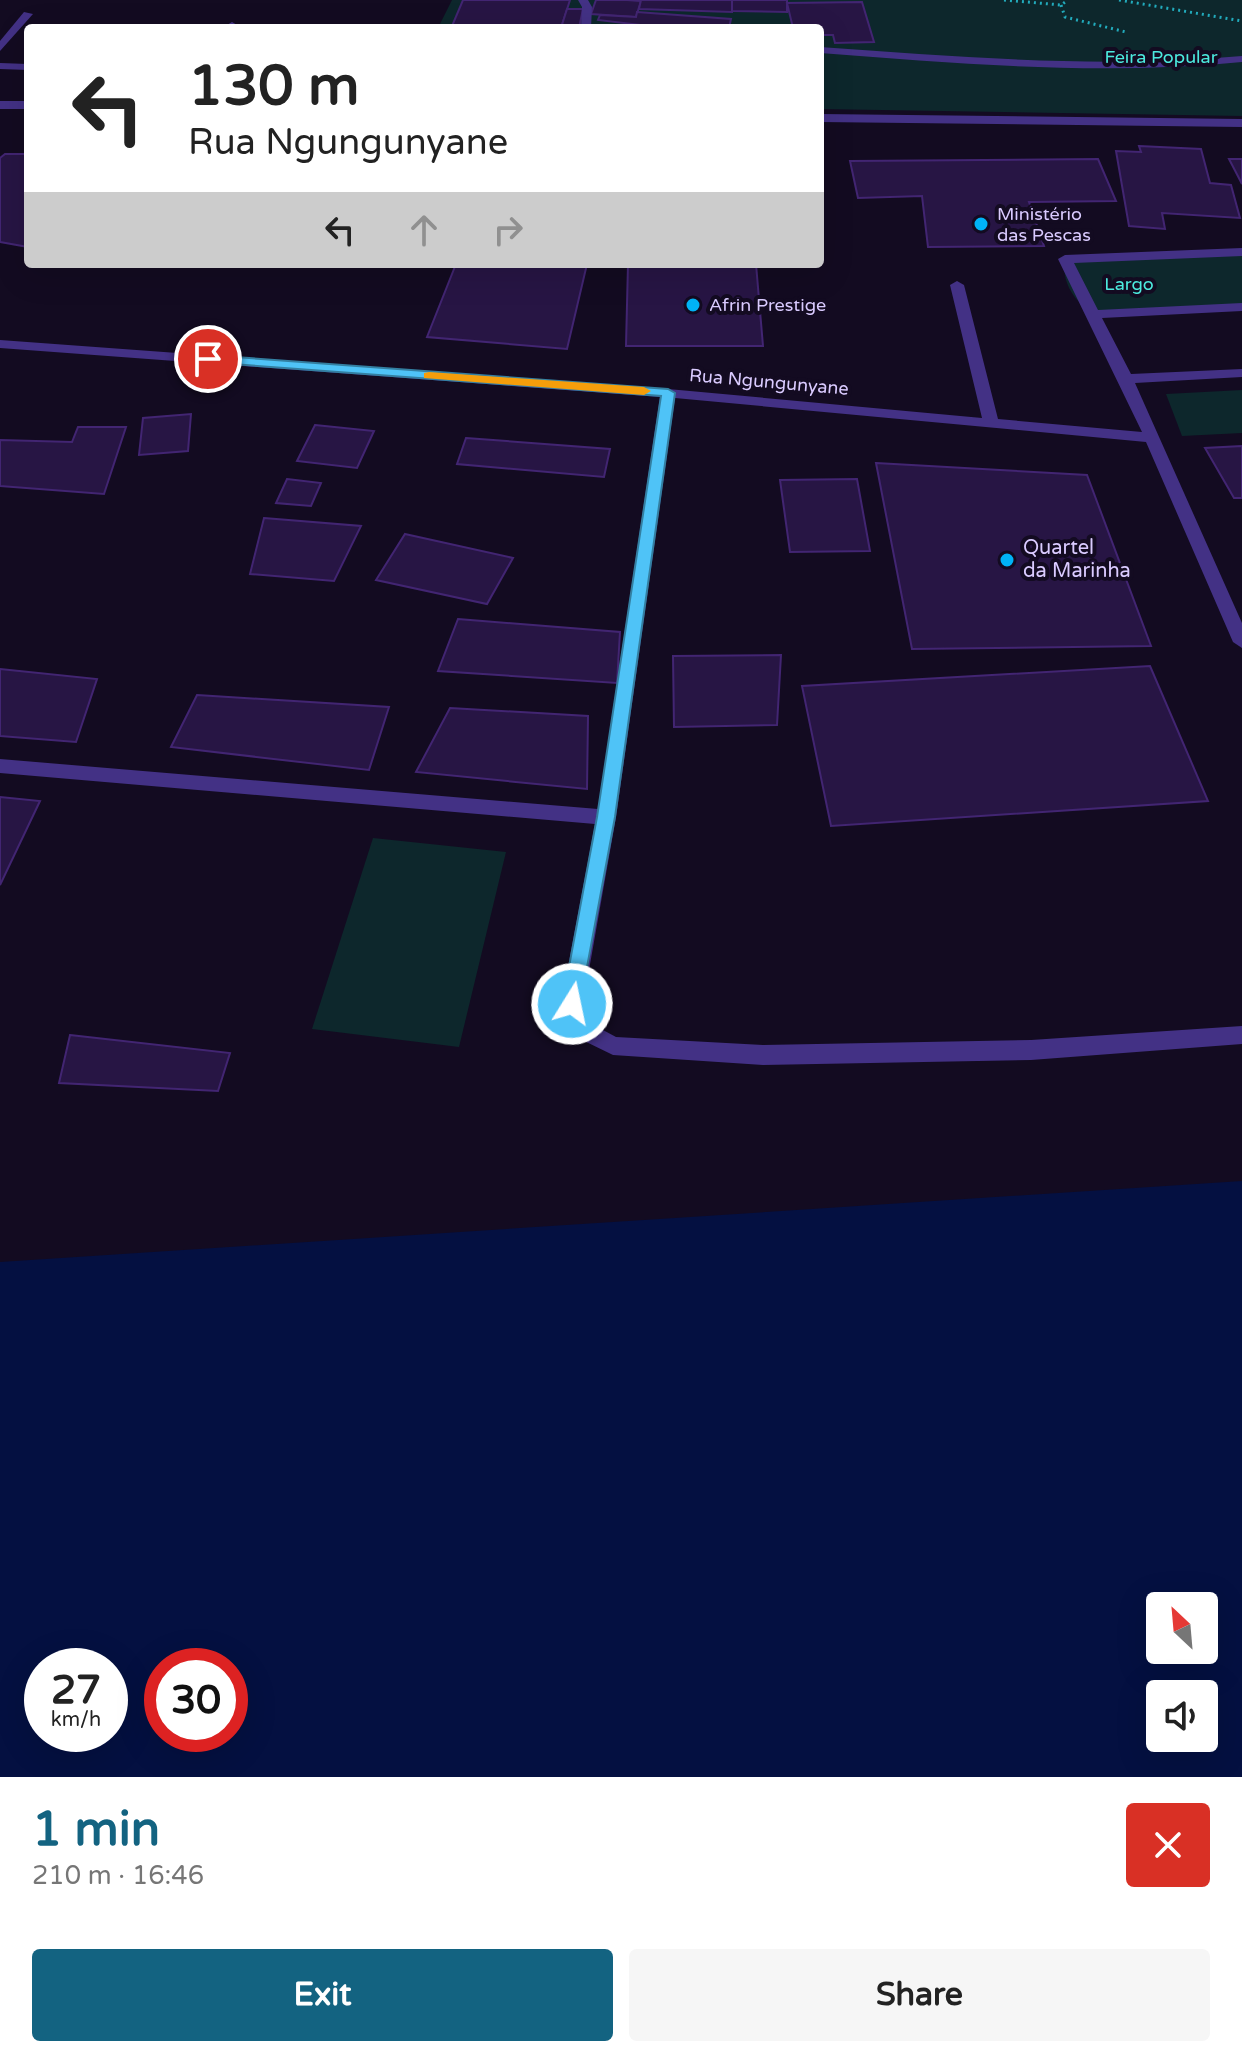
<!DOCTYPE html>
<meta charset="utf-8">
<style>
body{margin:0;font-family:"Varela Round",sans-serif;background:#f6f6f6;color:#222;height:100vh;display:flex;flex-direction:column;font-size:30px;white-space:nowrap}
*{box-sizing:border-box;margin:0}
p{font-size:26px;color:#767676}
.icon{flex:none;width:44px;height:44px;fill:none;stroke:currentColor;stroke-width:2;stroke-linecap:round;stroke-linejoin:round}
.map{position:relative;height:1777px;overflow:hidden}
.sheet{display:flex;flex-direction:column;background:#fff;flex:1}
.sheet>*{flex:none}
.hud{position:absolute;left:24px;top:24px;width:800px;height:244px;border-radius:8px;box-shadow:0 8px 32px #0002;background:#fff;color:#222;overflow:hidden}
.needle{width:52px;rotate:334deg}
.fabs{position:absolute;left:1146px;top:1592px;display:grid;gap:16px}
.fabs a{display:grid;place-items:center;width:72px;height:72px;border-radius:8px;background:#fff;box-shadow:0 8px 32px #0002;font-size:40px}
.speed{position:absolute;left:24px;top:1648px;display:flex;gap:16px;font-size:40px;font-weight:700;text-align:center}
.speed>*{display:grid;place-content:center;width:104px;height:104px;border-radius:50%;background:#fff;box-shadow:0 8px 32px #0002;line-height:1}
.speed small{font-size:20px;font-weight:400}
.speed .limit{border:12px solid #d22;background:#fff;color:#111}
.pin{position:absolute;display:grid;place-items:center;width:68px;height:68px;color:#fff;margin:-34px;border:4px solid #fff;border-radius:50%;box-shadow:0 2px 8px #0007}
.me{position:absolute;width:88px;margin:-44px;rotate:10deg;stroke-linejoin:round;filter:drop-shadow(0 0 6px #0008)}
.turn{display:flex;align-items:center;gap:28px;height:168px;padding:0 32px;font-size:36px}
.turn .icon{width:104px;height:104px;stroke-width:2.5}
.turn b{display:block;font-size:56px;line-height:68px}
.lanes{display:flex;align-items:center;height:76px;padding:0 32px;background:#0003;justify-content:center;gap:40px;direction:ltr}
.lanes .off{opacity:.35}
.round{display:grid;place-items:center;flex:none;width:84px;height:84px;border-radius:8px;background:#f6f6f6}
.headline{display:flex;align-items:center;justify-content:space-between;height:136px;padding:0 32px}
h1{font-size:48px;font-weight:700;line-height:60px;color:#136381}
.cta{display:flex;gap:16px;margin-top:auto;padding:16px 32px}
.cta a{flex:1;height:92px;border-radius:8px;background:#136381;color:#fff;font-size:32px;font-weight:700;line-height:92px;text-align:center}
.cta a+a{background:#f6f6f6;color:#222}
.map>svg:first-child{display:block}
</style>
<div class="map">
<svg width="1242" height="1777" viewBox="0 0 1242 1777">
<rect width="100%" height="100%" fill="#130b21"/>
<!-- green -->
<g fill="#0d272c">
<polygon points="452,0 1242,0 1242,116 820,109 820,28 438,28"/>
<path d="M 1242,252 L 1242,307 L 1094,314 C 1075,302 1061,283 1065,259 Z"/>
<polygon points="1242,390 1242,433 1182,436 1166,394"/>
<polygon points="373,838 506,852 459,1047 312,1029"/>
</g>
<!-- water -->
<path fill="#041041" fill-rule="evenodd" d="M 1242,1181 L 1242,1777 L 0,1777 L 0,1262 ZM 1160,1606 L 1204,1606 L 1204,1650 L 1160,1650 ZM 42,1666 L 110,1666 L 110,1734 L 42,1734 ZM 162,1666 L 230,1666 L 230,1734 L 162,1734 ZM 1160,1694 L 1204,1694 L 1204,1738 L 1160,1738 Z"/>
<!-- building -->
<g fill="#271544" stroke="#422572" stroke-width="2">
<polygon points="463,0 570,0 561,28 452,26"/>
<polygon points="596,0 627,0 641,1 636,17 591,14"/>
<polygon points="641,0 732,0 732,12 639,9"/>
<polygon points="732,0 787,0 787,12 732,11"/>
<polygon points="862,2 874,42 835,43 833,35 820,35 820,28 793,28 787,3"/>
<polygon points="567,9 583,9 579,28 561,28"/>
<polygon points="637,12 731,19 729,28 666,28 598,20 600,15 636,17"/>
<polygon points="1139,146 1201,149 1210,183 1231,185 1240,218 1162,213 1165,229 1129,226 1116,151 1141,152"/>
<polygon points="5,154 28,154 28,247 0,242 0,158"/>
<polygon points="1098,159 1116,201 1029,202 1044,246 928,247 922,196 858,198 850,161"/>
<polygon points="1229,159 1242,159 1242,184"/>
<polygon points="456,264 587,264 567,349 427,337"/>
<polygon points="628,264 756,264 763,346 626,346"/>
<polygon points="191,414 188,451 139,455 143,418"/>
<polygon points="315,425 374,431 357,468 297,461"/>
<polygon points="78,427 126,427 104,494 0,486 0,440 72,442"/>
<polygon points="466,438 610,449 604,477 457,464"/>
<polygon points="1242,446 1242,498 1234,498 1205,448"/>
<polygon points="876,463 1087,475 1151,646 912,649"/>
<polygon points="287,479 321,483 311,506 276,503"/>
<polygon points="857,479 870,551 790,552 780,480"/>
<polygon points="264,518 361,526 334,581 250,574"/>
<polygon points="405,534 513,558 487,604 376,580"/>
<polygon points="458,619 620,632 617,683 438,671"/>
<polygon points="781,655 777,725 674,727 673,656"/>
<polygon points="1150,666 1208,801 831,826 802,686"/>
<polygon points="0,669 97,679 76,742 0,736"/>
<polygon points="197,695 389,707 369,770 171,747"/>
<polygon points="450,708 588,716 587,789 416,772"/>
<polygon points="0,797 40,801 0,885"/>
<polygon points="70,1035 230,1053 218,1091 59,1083"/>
</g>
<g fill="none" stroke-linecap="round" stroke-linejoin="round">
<!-- path -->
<g stroke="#22abbc" stroke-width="3" stroke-dasharray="2 4" stroke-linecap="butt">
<polyline points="1004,0 1061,5 1068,0"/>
<polyline points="1119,0 1242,21"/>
<polyline points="1061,5 1065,17 1126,32"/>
</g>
<!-- minor -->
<g fill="#433185" fill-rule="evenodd">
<polygon points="578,0 588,0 592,7 591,28 581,28 582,7"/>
<polygon points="24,12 33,14 0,51 0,41"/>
<polygon points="232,22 237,25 236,27 222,28"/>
<path d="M 820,47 C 961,57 1101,69 1242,56 L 1242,62 C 1101,76 961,64 820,53 Z"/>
<polygon points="0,63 28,64 28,70 0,69"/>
<rect x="0" y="101" width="28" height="8"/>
<polygon points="820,114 1242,119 1242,127 820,122"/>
<polygon points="1242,248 1242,256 1074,263 1098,310 1242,303 1242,311 1102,318 1131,374 1242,369 1242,377 1135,383 1242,623 1242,648 1233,642 1146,442 675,398 616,817 583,1004 590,1023 616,1037 763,1045 1031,1040 1242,1026 1242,1044 1031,1060 763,1065 613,1055 574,1036 561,1004 595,824 0,773 0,759 598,809 660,397 0,348 0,340 668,389 982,418 950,285 957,281 964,285 998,419 1142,432 1058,259 1065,255"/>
</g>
</g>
<!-- route -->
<polygon fill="#4fc3f7" stroke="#337fa1" stroke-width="2" points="208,355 668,389 675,393 615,817 579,1010 572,1012 565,1010 562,1004 597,817 661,396 204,362 202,359"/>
<!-- slow -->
<polygon fill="#f59e0b" points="429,372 644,387 651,391 644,395 424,378 424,373"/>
<!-- markers -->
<g fill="#00b3f6" stroke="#130b21" stroke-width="3">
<circle cx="981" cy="224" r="8"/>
<circle cx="693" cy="305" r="8"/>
<circle cx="1007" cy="560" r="8"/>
</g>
<g text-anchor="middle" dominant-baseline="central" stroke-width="8" stroke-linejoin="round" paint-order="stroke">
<!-- far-park labels -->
<g font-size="18" fill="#4ceade" stroke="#130b21">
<text x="1161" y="57">Feira Popular</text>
<text x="1129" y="284">Largo</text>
</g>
<!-- far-poi labels -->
<g font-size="18" fill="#dacbff" stroke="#130b21" text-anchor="start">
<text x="997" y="214">Ministério<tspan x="997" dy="21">das Pescas</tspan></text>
<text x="709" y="305">Afrin Prestige</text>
</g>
<!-- far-street labels -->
<g font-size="18" fill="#dacbff" stroke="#130b21">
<text transform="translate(769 382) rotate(5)">Rua Ngungunyane</text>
</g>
<!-- poi labels -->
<g font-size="20" fill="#dacbff" stroke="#130b21" text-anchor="start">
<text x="1023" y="548">Quartel<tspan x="1023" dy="23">da Marinha</tspan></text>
</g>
</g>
</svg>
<div class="fabs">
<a><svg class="needle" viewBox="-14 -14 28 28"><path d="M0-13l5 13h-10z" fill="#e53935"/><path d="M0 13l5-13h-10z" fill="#767676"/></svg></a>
<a><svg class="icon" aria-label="sound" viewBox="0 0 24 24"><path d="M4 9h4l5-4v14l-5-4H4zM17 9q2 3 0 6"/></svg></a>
</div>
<div class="speed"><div>27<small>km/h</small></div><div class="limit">30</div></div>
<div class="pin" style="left:208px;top:359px;background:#d93025"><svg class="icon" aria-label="arrive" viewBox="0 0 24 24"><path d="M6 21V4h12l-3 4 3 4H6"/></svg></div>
<svg class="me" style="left:572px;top:1004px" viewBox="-20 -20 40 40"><circle r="17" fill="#4fc3f7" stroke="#fff" stroke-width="3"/><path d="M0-11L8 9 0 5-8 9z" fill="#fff"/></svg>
<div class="hud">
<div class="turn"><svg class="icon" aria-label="left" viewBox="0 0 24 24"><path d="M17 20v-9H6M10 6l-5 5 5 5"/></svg><div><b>130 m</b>Rua Ngungunyane</div></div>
<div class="lanes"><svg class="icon" aria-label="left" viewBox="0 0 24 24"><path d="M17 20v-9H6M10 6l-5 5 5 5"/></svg><svg class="icon off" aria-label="ahead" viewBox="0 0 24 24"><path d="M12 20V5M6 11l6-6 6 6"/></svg><svg class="icon off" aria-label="right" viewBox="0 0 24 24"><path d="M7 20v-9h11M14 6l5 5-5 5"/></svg></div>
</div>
</div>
<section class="sheet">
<div class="headline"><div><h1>1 min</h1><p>210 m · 16:46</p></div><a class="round" style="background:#d93025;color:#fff"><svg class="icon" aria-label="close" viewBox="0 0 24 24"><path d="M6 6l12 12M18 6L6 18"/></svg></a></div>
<div class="cta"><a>Exit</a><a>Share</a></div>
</section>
